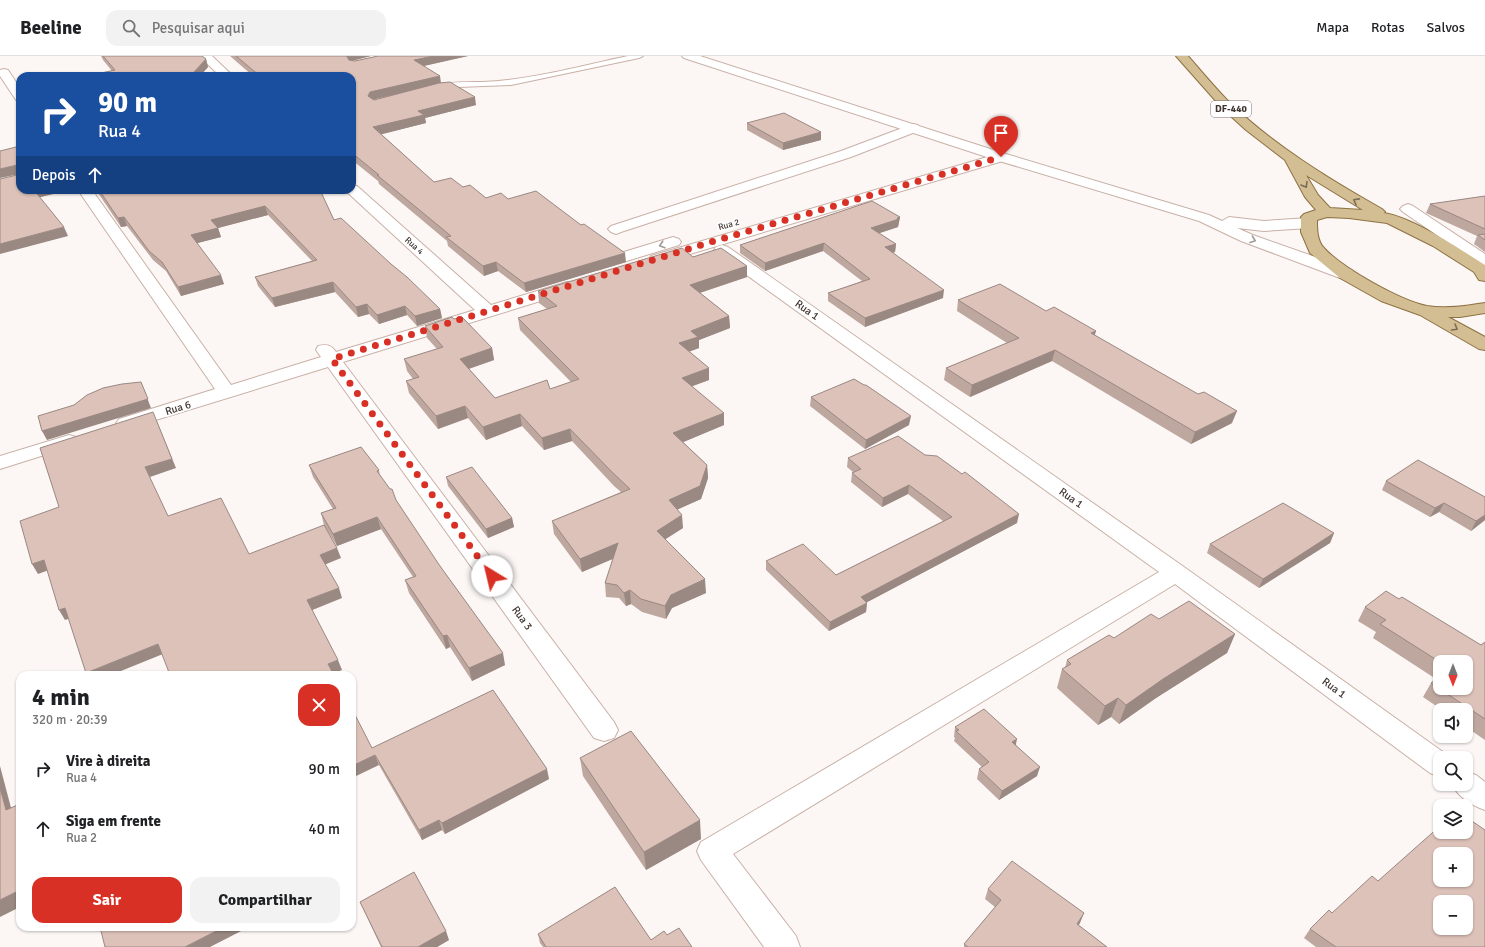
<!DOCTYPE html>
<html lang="pt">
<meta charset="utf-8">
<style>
body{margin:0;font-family:Signika,sans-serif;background:#f2f2f2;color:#202124;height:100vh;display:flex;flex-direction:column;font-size:15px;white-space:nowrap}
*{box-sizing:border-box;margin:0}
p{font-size:13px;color:#757577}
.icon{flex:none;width:22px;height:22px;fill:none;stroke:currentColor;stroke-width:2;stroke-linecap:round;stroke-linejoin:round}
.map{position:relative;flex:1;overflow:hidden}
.panel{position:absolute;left:16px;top:615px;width:340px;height:260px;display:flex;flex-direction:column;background:#fff;border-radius:12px;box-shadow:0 1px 3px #0004}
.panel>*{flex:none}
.guide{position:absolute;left:16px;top:16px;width:340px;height:122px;border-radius:12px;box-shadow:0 1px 3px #0004;background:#1a4fa0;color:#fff;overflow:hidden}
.needle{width:26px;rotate:180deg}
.buttons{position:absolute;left:1433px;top:599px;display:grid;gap:8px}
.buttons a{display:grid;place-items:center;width:40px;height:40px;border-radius:8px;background:#fff;box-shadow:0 1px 3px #0004;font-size:20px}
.pin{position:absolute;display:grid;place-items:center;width:34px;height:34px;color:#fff;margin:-41px -17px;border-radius:50% 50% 50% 0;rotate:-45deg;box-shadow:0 0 4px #0007}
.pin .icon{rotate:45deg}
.me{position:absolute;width:44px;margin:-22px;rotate:324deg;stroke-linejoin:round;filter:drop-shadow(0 0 3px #0008)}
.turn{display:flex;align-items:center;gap:14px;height:84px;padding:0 16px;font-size:18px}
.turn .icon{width:52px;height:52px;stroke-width:2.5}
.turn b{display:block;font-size:28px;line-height:34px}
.then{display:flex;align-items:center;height:38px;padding:0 16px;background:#0003;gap:8px;font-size:15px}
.round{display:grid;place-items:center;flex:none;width:42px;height:42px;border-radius:12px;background:#f2f2f2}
.overview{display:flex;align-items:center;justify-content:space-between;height:68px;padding:0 16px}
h1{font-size:24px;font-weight:700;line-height:30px}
.cta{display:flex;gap:8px;margin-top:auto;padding:8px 16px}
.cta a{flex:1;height:46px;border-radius:12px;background:#d93025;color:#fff;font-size:16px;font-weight:700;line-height:46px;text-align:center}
.cta a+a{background:#f2f2f2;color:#202124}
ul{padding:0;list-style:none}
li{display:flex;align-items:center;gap:12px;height:60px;padding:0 16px}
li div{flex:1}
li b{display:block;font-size:15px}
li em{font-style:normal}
header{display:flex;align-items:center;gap:24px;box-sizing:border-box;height:56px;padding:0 20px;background:#fff;border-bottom:1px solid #e0e0e0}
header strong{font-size:19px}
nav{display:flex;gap:22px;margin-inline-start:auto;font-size:14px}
.search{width:280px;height:36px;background:#f2f2f2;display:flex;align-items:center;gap:10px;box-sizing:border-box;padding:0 14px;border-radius:12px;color:#757577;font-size:15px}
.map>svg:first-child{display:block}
</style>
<header>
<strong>Beeline</strong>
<div class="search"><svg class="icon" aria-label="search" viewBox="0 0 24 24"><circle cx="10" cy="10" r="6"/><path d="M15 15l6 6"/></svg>Pesquisar aqui</div>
<nav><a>Mapa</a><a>Rotas</a><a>Salvos</a></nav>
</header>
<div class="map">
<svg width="1485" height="891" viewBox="0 0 1485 891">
<rect width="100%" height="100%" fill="#fcf7f5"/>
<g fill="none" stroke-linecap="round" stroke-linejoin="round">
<!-- service casing -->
<g stroke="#c9b0a6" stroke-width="2">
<path id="service" d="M 628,0 L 643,0 L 639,2 L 511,29 L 458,31 L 435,34 L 431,32 C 438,25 471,26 482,26 C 531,24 580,10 628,0 Z"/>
</g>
<!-- minor casing -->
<g stroke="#c9b0a6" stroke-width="2">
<g id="minor">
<polygon points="199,0 212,0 233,20 220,20"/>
<polygon points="4,13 8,14 20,32 20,45 16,44 0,20 0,14"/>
<polygon points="913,68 918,69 920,72 918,75 851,101 621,176 616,178 611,176 608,173 611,170 841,95"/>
<polygon points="1001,97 1006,98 1008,101 1006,104 663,206 657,208 651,206 649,203 651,200"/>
<path d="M 352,129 L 357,130 L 491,249 L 567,226 L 573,227 L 575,231 L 573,235 L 343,306 L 614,666 L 618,674 L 614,682 L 604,685 L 594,682 L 328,311 L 133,371 L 126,373 L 119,371 L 116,367 L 119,363 L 215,333 L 78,134 L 92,134 L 231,329 L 321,301 L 316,294 L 318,290 C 327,288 331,289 336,296 L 475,254 L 347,136 L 345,134 L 352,134 Z"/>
<polygon points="1408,148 1413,150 1485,198 1485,210 1479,208 1403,156 1400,153 1403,150"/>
<polygon points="673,181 679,183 681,186 679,189 597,214 591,212 589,209 591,206"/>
<polygon points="722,189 728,191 1184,511 1450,701 1451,702 1440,702 1440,721 1430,717 1175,528 733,798 796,880 800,891 764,891 701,804 697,795 701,786 1159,516 716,197 714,194 716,191"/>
<polygon points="69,379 76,381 79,385 76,389 0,413 0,400"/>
<path d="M 1466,716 L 1476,719 L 1485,726 L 1485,754 C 1471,749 1458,741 1452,728 L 1466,728 Z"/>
</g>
</g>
<!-- tertiary casing -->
<g stroke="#c9b0a6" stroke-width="2">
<polygon id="tertiary" points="682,0 700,0 1006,98 1209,159 1222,165 1229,161 1264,165 1309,162 1314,164 1317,167 1314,170 1309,172 1264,175 1237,172 1253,179 1352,214 1354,218 1352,222 1346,223 1340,222 1241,185 1199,165 996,104 684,2"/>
</g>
<!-- primary casing -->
<g stroke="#8d7141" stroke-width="2">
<path id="primary" d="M 1176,0 L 1188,0 C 1202,16 1216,33 1231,48 C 1275,90 1329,123 1382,153 L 1385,156 L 1384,157 C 1414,162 1458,192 1485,209 L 1485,225 L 1479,224 L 1474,216 L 1433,190 L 1387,167 L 1349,162 L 1327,161 L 1317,164 C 1317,173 1317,185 1324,192 C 1342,212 1401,245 1427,250 C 1446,253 1466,250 1485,247 L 1485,257 L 1460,261 L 1448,261 L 1485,281 L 1485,294 L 1479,293 L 1420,259 L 1381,245 L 1340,222 L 1310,197 L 1301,176 L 1301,161 L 1304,158 L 1316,154 L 1305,141 L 1285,104 L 1246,74 L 1223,53 ZM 1306,119 L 1363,154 L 1330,152 L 1318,139 Z"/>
</g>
<!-- service -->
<use href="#service" fill="#fff" fill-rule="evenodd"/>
<!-- minor -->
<use href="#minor" fill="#fff" fill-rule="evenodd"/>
<!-- tertiary -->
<use href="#tertiary" fill="#fff" fill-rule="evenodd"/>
<!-- primary -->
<use href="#primary" fill="#d3bd92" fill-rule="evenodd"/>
</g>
<!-- wall -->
<g fill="#bda79f" fill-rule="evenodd">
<polygon points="101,0 202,0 206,3 208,11 200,20 87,20 112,15 103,4"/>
<path d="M 230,0 L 371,0 L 352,4 L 355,5 L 378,0 L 468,0 L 423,10 L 441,27 L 476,49 L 425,62 L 426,67 L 381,78 L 434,126 L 463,131 L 486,142 L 508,143 L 626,206 L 526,236 L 498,215 L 484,220 L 448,190 L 447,185 L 379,128 L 378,125 L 352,104 L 352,20 L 253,20 ZM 397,38 L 374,44 L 373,43 Z"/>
<polygon points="747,67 821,76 821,84 783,94 747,74"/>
<polygon points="96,134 320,134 334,164 391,208 440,253 442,262 417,270 407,259 379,268 369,258 358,261 335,236 275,251 258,230 255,221 312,205 268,159 218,172 221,181 197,187 224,228 181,240 166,215 153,204 127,170 121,171"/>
<polygon points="1485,140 1485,196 1474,188 1477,180 1426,157 1430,148"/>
<polygon points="900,161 898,171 879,177 896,188 895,196 892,197 943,242 865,271 828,245 828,237 862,225 823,195 765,215 740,197 740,189"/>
<polygon points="693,201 747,210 747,221 700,237 729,260 730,272 699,284 699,292 689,296 709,312 709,324 692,330 724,369 683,386 707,409 708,422 701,443 677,453 683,472 665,483 706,537 672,552 666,563 642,556 631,548 626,550 619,542 606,541 605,527 613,503 582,516 554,478 552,465 621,436 614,430 572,385 544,394 522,370 486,384 468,362 438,373 409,337 406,325 413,323 407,315 404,303 437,293 427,282 425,270 492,292 494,304 469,313 495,342 550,333 571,326 520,274 518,262 547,253 539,247 538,235"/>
<polygon points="958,244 1046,255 1095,279 1232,367 1191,388 1052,305 970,341 944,324 946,312 1007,287 957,255"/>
<polygon points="811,341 909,369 865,393 810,350"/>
<polygon points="848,402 1017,467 867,546 866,556 829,575 766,514 766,505 836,519 943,465 908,438 882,451 851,426 852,417 853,416 847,411"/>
<polygon points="309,409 379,414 380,420 505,609 472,625 450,591 446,593 409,537 405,524 413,521 381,473 337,490 324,469 321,457 333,453 313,421"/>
<polygon points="446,421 512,462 514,471 488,482 448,430"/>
<polygon points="1386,425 1485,441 1485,464 1471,475 1439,456 1430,461 1382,434"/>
<polygon points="1334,477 1330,487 1259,532 1207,497 1210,488"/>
<path d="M 1399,543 L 1481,589 L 1485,586 L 1485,684 L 1466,671 L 1466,654 L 1442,654 L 1423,641 L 1431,627 L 1436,623 L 1373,582 L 1376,576 L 1358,565 L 1365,551 ZM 1440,606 L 1466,606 L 1440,632 Z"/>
<polygon points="1159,563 1235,578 1227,597 1156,642 1119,668 1111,661 1098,669 1057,632 1062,613 1065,612 1067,604 1114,582"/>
<polygon points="955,671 1016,689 1037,720 999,744 977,723 979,713 982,711 954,685 955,682 954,681"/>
<polygon points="372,692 549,723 445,778 442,774 422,784 379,709"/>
<polygon points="580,702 701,783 646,814 583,720"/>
<polygon points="1378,825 1485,891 1316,891 1304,882 1310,873"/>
<polygon points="988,833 1080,867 1078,869 1107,891 964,891 964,888 995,851 985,843"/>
<polygon points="360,846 449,884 437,891 381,891"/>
<polygon points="538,878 651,884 667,879 692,891 543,891 540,887"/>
</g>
<!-- shaded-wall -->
<g fill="#9a8882">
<polygon points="347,0 371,0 352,5 348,8 347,1"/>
<polygon points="434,0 468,0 415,12 414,4"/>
<polygon points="206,3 208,11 200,20 196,20 194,16"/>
<polygon points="440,20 441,27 372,44 368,40 370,36"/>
<polygon points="475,41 476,49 425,62 426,67 375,80 373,71 418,55"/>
<polygon points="821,76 821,84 783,94 783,87"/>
<polygon points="17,109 20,118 0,122 0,113"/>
<polygon points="33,134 70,134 37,142"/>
<polygon points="265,150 268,159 218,172 221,181 194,188 191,179 211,164"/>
<polygon points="124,161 127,170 121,171 118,162"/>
<polygon points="900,161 898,171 871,180 871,172"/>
<polygon points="64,171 68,180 0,198 0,188"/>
<polygon points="824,187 823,195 765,215 765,207"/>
<polygon points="896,188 895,196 884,199 885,191"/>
<polygon points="625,197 626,206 526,236 524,227"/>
<polygon points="496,206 498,215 484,220 483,210"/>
<polygon points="747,210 747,221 690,240 690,229"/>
<polygon points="221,219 224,228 181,240 178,231"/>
<polygon points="333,226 335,236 275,251 272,242"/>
<polygon points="944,234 943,242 865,271 865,262"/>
<polygon points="367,248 369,258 358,261 356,251"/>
<polygon points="405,250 407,259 379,268 377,259"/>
<polygon points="440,253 442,262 417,270 415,260"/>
<polygon points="729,260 730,272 699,284 699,292 679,299 679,287 691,275"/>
<polygon points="1096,275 1093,286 1091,277"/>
<polygon points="492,292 494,304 462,315 460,303"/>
<polygon points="1055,294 1052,305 970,341 972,329"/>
<polygon points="709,312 709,324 682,334 682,322"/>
<polygon points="141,326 151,352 47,384 42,375"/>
<polygon points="465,350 468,362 438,373 436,360"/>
<polygon points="1237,355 1232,367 1191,388 1195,376"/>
<polygon points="724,357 724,369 674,390 673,377"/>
<polygon points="520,358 522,370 486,384 483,371"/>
<polygon points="911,360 909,369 865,393 866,384"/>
<polygon points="157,366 176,412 150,421 145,411"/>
<polygon points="570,373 572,385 544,394 542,382"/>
<polygon points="707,409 708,422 701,443 670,457 669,444"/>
<polygon points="909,429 908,438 882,451 883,442"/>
<polygon points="1444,447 1439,456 1430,461 1435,452"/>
<polygon points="1019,458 1017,467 860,550 861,541"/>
<polygon points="682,459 683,472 658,488 657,475"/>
<polygon points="1485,459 1485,464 1471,475 1476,465"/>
<polygon points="377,461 381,473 337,490 333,478"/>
<polygon points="512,462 514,471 488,482 486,473"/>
<polygon points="1334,477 1330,487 1259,532 1263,523"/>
<polygon points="618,487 619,500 582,516 580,503"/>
<polygon points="337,492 341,502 324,509 320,499"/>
<polygon points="44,504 49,514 38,518 32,508"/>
<polygon points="705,523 706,537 672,552 666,563 665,550 671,539"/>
<polygon points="339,532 342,542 310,555 307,544"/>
<polygon points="630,534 631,548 626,550 624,537"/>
<polygon points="867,547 866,556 829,575 830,566"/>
<polygon points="65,552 71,562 65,564 59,554"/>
<polygon points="1235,578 1227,597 1156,642 1119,668 1126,649 1163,623"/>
<polygon points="447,579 450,591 446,593 443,580"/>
<polygon points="158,588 163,598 111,619 87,619 86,617"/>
<polygon points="503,597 505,609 472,625 469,612"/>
<polygon points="338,604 342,614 332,618 328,608"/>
<polygon points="1118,642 1111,661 1098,669 1105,650"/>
<polygon points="1017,683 1015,693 1012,686"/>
<polygon points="375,699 379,709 352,722 352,710"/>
<polygon points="0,710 15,767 6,754 0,732"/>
<polygon points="1040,711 1037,720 999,744 1002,735"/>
<polygon points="547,713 549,723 445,778 442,767"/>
<polygon points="439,764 442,774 422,784 419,774"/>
<polygon points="700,764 701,783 646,814 644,796"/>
<polygon points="20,834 20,851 0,861 0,844"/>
<polygon points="1084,857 1080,867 1073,877 1077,868"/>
<polygon points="224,871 249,871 210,891 185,891"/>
<polygon points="446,875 449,884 437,891 418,891"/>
</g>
<!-- building -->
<g fill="#dcc2b9" stroke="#9a8882" fill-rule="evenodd">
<polygon points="103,0 202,0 206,3 194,16 199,20 87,20 115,14"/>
<polygon points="236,0 347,0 347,1 349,4 355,5 378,0 434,0 414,4 440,20 370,36 368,40 374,44 439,27 450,26 475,41 418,55 424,59 373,71 434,126 451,122 463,131 470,129 486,142 501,137 508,143 536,135 581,169 584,168 625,197 524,227 496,206 483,210 446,181 451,180 377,119 379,119 352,97 352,20 260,20"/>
<polygon points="784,57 821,76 783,87 747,67"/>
<polygon points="20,90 20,134 34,134 64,171 0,188 0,123 17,119 17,109 0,113 0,95"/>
<polygon points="99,134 320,134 334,164 341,162 391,208 407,221 440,253 415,260 405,250 377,259 367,248 356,251 333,226 272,242 255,221 317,204 265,150 211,164 218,172 191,179 221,219 178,231 162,206 149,195 124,161 118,162"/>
<polygon points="1485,140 1485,173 1430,148"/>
<polygon points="872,145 900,161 897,162 899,163 871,172 896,188 885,191 944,234 865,262 828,237 870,223 824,187 765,207 740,189"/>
<polygon points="1485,178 1485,184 1478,179"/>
<polygon points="682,192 693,201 721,192 747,210 690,229 729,260 691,275 698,281 679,287 709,312 682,322 724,357 673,377 707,409 700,430 669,444 682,459 657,475 705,523 671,539 665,550 641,543 630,534 624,537 617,529 605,527 618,487 580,503 552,465 630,433 613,417 570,373 542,382 520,358 483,371 465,350 436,360 406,325 419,321 404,303 443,291 425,270 452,261 454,263 462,261 492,292 460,303 495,342 547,324 550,333 579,323 518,262 557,250 538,235"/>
<polygon points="1000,228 1046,255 1054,251 1096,275 1091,277 1168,321 1198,338 1204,336 1237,355 1195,376 1055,294 972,329 946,312 1019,282 958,244"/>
<polygon points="854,323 864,329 866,329 911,360 866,384 811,341"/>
<polygon points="141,326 148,343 42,375 38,360 74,349 87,339 103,332 122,328"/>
<polygon points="153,356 172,403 145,411 168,460 221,442 249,498 324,469 337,492 320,499 339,532 307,544 338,604 328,608 334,619 170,619 158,588 86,617 65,552 59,554 44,504 32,508 20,465 59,451 40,392"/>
<polygon points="898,380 925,399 937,400 962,418 965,416 1019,458 861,541 867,547 830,566 766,505 803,488 836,519 952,461 909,429 883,442 852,417 861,413 848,402"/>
<polygon points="361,391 379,414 377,415 390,433 392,433 396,444 440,510 503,597 469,612 447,579 443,580 405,524 416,520 377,461 333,478 321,457 336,452 309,409"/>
<polygon points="1418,404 1485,441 1485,459 1476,465 1444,447 1435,452 1386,425"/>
<polygon points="472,411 512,462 486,473 446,421"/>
<polygon points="1283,447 1334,477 1263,523 1210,488"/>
<polygon points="1386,535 1399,543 1402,541 1481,589 1485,586 1485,663 1431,627 1440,620 1440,632 1466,632 1466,606 1440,606 1380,568 1386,564 1365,551"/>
<polygon points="1189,545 1235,578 1163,623 1126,649 1118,642 1105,650 1062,613 1071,608 1067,604 1109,579 1114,582 1151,558 1159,563"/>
<polygon points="493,634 547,713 442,767 439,764 419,774 375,699 352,710 352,653 372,692"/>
<polygon points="984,653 1017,683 1012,686 1040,711 1002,735 979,713 989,706 956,675 959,674 955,671"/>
<polygon points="631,675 700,764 644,796 580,702"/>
<polygon points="0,732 6,754 20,748 20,834 0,844"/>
<path d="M 1466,761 L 1485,774 L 1485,891 L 1336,891 L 1310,873 L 1329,854 L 1332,857 L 1372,820 L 1378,825 L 1440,770 L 1440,776 L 1466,776 ZM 1440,798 L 1466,798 L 1466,824 L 1440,824 ZM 1440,846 L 1466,846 L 1466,872 L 1440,872 Z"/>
<polygon points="1012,805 1084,857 1077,868 1107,891 968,891 964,888 1001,844 988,833"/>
<polygon points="414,816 446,875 418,891 382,891 360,846"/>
<polygon points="615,831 651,884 664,875 667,879 679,872 692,891 546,891 538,878"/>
<polygon points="100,871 224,871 185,891 105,891"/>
</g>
<!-- one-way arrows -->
<defs><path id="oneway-chevron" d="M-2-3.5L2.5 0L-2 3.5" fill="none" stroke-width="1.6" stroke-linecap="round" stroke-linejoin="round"/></defs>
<g stroke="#7b6c58">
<use href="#oneway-chevron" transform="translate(1305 129) rotate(59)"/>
<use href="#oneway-chevron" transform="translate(1356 145) rotate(-152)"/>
<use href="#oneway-chevron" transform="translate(1455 272) rotate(30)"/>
</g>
<g stroke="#a09a98">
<use href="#oneway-chevron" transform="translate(1253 184) rotate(20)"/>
<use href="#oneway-chevron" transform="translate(662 189) rotate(163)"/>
</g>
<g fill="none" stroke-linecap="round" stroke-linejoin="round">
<!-- route -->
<polyline stroke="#d93025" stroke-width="7" stroke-dasharray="0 12.6" points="492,520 332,303 711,186 1001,101"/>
</g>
<g text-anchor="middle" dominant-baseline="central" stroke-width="3.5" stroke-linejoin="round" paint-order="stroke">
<!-- far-street labels -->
<g font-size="9" fill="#413632" stroke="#fff">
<text transform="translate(729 169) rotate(-16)">Rua 2</text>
<text transform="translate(414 190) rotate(42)">Rua 4</text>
</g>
<!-- shield labels -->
<rect fill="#fff" stroke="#7a7270" stroke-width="1" x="1211" y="45" width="40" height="16" rx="3"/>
<g font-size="10" font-weight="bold" fill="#413632">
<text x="1231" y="53">DF-440</text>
</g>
<!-- street labels -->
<g font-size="11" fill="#413632" stroke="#fff">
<text transform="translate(807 254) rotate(35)">Rua 1</text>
<text transform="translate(178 352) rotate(-17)">Rua 6</text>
<text transform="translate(1071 442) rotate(35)">Rua 1</text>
<text transform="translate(522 562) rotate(54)">Rua 3</text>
<text transform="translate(1334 632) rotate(36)">Rua 1</text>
</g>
</g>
</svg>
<div class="buttons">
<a><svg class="needle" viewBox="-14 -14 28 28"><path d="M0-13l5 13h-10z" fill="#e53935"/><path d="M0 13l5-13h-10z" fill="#757577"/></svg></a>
<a><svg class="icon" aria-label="sound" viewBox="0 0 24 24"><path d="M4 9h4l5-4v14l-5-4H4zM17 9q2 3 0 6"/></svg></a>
<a><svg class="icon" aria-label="search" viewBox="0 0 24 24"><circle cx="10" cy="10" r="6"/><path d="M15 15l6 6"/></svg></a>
<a><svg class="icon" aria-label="layers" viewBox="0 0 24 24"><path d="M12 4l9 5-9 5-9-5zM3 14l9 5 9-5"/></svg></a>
<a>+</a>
<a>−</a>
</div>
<div class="pin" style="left:1001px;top:101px;background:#d93025"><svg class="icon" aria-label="arrive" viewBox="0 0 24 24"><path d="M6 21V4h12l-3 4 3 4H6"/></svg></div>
<svg class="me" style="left:492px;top:520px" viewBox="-20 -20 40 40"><circle r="19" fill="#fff"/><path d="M0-13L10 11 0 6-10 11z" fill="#d93025"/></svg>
<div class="guide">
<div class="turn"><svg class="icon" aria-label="right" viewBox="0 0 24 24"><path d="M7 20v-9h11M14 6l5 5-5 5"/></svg><div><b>90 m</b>Rua 4</div></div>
<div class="then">Depois<svg class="icon" aria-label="ahead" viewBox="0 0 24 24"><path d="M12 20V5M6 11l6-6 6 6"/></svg></div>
</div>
<section class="panel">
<div class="overview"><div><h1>4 min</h1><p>320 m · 20:39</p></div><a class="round" style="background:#d93025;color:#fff"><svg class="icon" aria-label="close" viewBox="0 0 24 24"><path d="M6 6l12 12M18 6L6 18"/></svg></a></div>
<ul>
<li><svg class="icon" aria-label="right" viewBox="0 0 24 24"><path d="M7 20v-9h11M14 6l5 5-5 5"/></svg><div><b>Vire à direita</b><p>Rua 4</p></div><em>90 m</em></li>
<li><svg class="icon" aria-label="ahead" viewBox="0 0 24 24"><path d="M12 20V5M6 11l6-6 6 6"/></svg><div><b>Siga em frente</b><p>Rua 2</p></div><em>40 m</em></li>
</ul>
<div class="cta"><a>Sair</a><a>Compartilhar</a></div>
</section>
</div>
